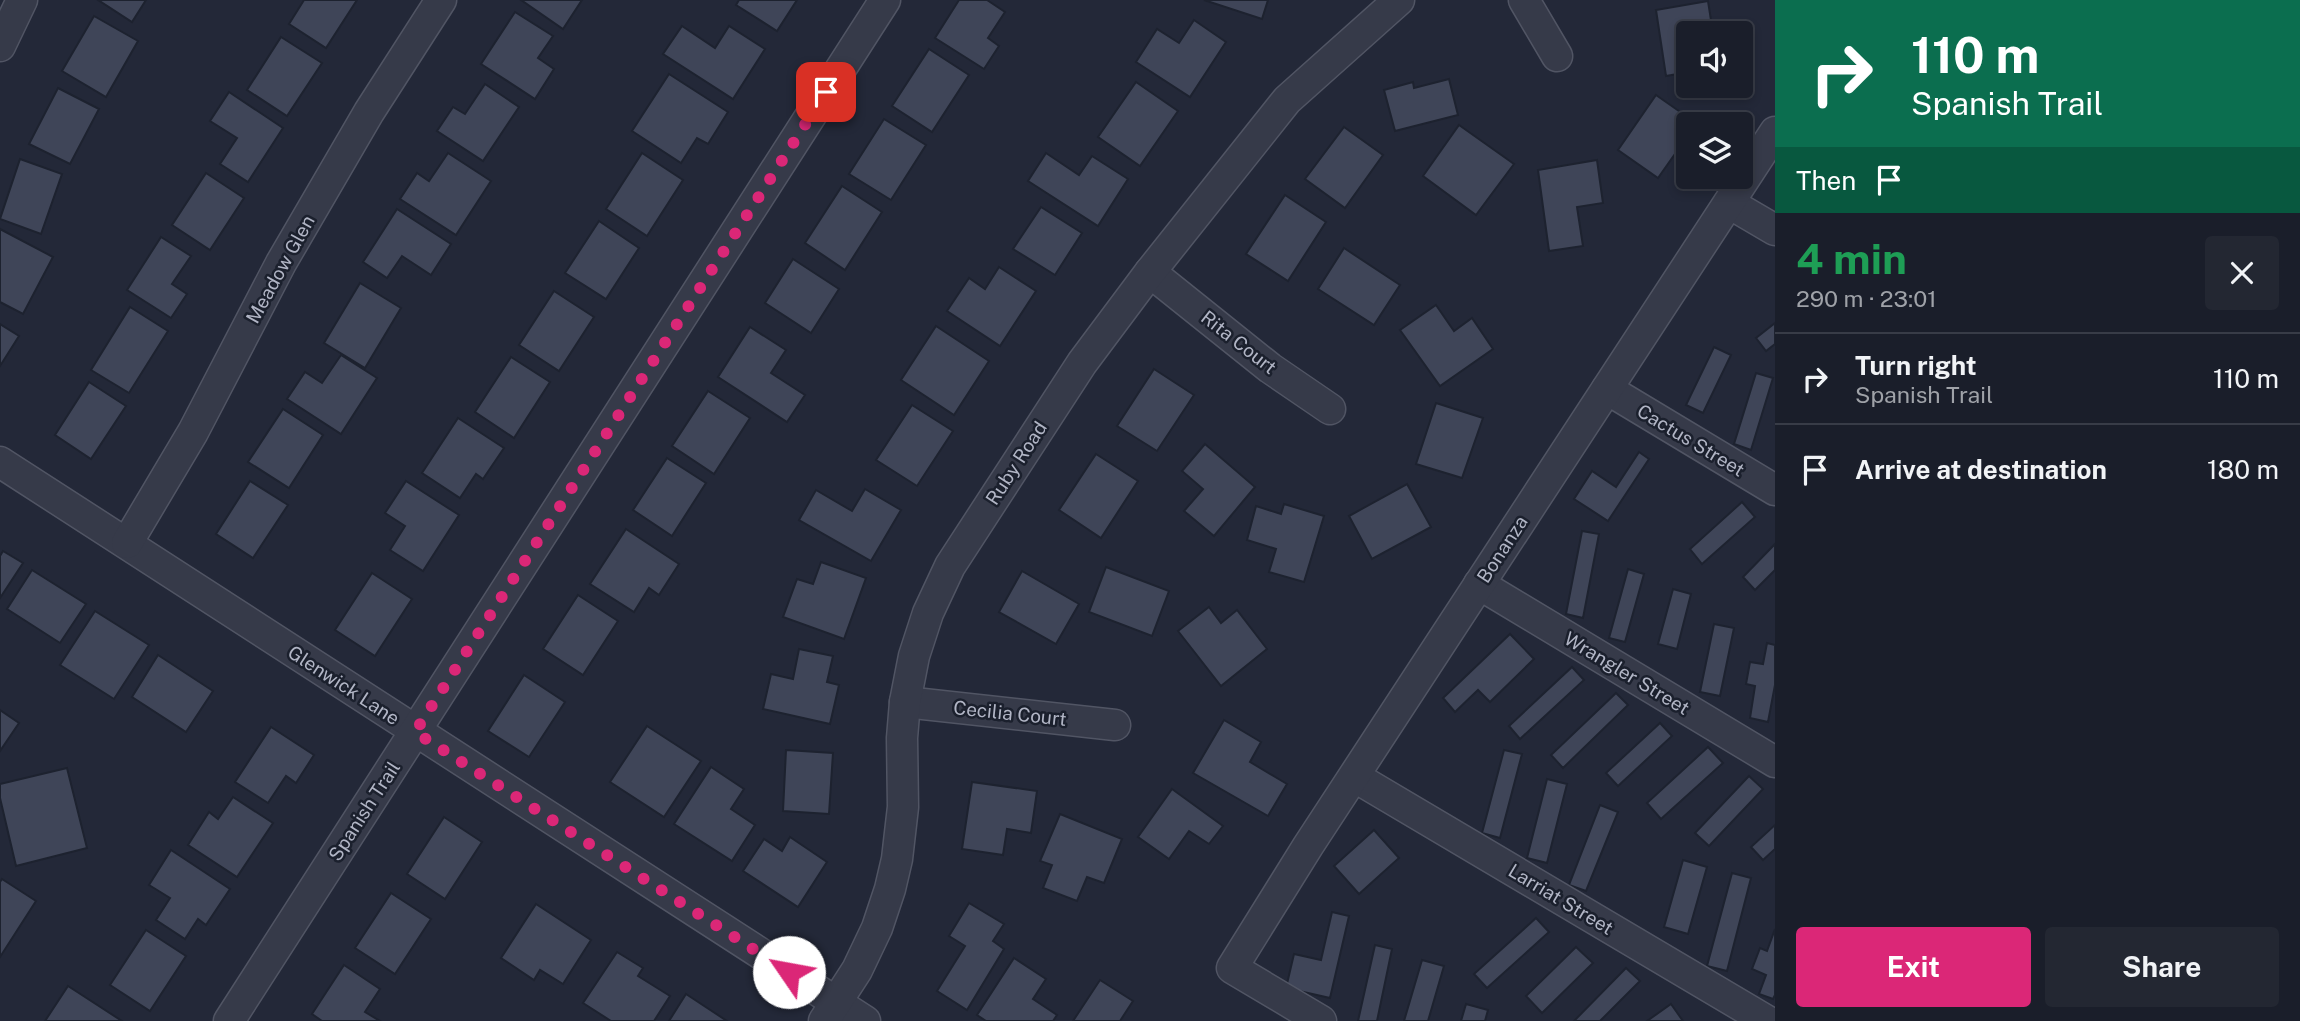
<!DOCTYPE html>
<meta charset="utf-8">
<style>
body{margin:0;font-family:"Public Sans",sans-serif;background:#232732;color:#f1f3f6;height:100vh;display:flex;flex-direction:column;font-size:26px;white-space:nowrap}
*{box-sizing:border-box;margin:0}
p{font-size:23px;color:#9fa2a8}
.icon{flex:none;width:38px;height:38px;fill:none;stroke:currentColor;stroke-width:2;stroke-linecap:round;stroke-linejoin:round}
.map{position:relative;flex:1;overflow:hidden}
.panel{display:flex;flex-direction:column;background:#1a1e2a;width:525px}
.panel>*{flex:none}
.top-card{background:#0b6e4f;color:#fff;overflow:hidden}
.buttons{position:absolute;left:1676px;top:21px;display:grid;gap:14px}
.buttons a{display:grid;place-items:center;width:77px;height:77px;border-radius:7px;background:#1a1e2a;box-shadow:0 4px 10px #0003,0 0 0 2px #383c47;font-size:35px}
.pin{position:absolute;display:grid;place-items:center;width:60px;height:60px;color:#fff;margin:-30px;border-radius:14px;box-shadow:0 4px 10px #0006}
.me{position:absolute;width:77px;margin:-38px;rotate:303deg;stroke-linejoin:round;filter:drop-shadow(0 0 5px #0008)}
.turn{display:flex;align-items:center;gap:24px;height:147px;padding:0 21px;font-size:32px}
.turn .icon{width:91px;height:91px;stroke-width:2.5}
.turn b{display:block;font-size:49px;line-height:60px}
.then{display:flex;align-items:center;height:66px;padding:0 21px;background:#0003;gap:14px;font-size:26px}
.round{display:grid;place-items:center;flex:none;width:74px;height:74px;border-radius:7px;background:#232732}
.head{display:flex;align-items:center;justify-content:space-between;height:119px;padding:0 21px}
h1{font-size:42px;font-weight:700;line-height:52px;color:#1e9e55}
.button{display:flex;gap:14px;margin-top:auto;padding:14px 21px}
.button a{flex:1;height:80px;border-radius:7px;background:#db2777;color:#fff;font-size:28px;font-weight:700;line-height:80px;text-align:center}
.button a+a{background:#232732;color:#f1f3f6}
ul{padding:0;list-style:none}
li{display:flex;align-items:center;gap:21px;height:91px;padding:0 21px;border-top:2px solid #383c47}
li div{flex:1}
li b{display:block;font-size:26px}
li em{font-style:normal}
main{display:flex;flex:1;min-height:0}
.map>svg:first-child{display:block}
</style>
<main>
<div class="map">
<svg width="1775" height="1021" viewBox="0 0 1775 1021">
<rect width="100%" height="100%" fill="#232838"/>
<!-- building -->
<g fill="#3f4558" stroke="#1d222f" stroke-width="2">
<polygon points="98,0 146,0 132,22"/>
<polygon points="304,0 357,0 326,48 289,24"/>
<polygon points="521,0 582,0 563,29"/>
<polygon points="739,0 797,0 777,31 736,5"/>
<polygon points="959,0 987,0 1005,12 988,38 999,46 984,69 935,38"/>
<polygon points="1204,0 1268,0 1262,19"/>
<polygon points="1708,1 1713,33 1689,33 1689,72 1666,76 1656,10"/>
<polygon points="515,12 553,36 538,58 554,69 535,99 481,64"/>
<polygon points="94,16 138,41 106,97 62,71"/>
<polygon points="1194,20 1226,42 1190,97 1136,62 1157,29 1179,43"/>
<polygon points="682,26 715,48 729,26 765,49 733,99 663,54"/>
<polygon points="281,37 322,63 287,116 247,90"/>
<polygon points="929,49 969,75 932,132 892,106"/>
<polygon points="669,74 728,112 708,144 697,138 681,163 632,131"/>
<polygon points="1449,79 1458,115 1395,131 1384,90 1413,82 1414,88"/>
<polygon points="1136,82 1178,111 1140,166 1098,137"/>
<polygon points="485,84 519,107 483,161 437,131 453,107 465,114"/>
<polygon points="58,88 99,109 70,164 29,144"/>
<polygon points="229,92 283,128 248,182 220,164 237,138 210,121"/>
<polygon points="1656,95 1696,123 1689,124 1689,134 1658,178 1618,150"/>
<polygon points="884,119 926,145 891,200 849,174"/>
<polygon points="1459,125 1514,164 1476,215 1423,176"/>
<polygon points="1344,127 1383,155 1345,208 1305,179"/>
<polygon points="448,153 491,181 456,235 400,199 417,173 429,181"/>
<polygon points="642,153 683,180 647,236 606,209"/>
<polygon points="1046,153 1079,175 1092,156 1128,179 1098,226 1028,181"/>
<polygon points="20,159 62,174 41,234 0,219"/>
<polygon points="1597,160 1603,203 1577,207 1583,246 1549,251 1538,170"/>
<polygon points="206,173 244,198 210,250 172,225"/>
<polygon points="842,186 882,212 845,270 805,243"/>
<polygon points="1285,195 1326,222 1288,281 1246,254"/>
<polygon points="1041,207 1082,233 1055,275 1013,249"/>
<polygon points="397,209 451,244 431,275 402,256 387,278 363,262"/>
<polygon points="599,221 639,248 606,299 565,273"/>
<polygon points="0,229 53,257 23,314 0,302"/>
<polygon points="161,237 191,256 172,284 187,294 171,318 127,290"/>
<polygon points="1344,248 1400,285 1374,325 1318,289"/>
<polygon points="793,259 839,289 811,333 765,303"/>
<polygon points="999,267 1036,291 1000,346 947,311 969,278 985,289"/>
<polygon points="360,283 401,308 365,368 324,343"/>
<polygon points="554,291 594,317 559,371 519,345"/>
<polygon points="1436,305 1454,331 1472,318 1493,349 1440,386 1400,330"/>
<polygon points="130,307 168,331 129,393 91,370"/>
<polygon points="1775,323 1775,344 1766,351 1756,338"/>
<polygon points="0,324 19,336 0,366"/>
<polygon points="936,326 989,361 954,415 901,380"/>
<polygon points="750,327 786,350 771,373 805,395 787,422 718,377"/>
<polygon points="1714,347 1731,355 1703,413 1686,405"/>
<polygon points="341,355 377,378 341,434 287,399 305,372 322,383"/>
<polygon points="511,357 550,382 514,438 475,412"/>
<polygon points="1154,369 1194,395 1157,451 1117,426"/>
<polygon points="1756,373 1773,378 1751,450 1734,444"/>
<polygon points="89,382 126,406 91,459 55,435"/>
<polygon points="708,391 750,418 714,474 672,446"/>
<polygon points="1436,403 1483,418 1462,478 1416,464"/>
<polygon points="912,405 953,431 917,486 876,460"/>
<polygon points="283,409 323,435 289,488 248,462"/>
<polygon points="458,418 504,448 483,479 476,474 460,498 422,473"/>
<polygon points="1205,444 1255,487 1214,536 1184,511 1203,489 1182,471"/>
<polygon points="1639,452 1649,459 1608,521 1574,499 1592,471 1616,487"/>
<polygon points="1096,454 1138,481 1101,538 1059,510"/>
<polygon points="667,458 706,483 672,536 633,510"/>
<polygon points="250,481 288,505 253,558 216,534"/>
<polygon points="406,481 459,515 423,571 390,550 405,526 385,513"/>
<polygon points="1407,484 1431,527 1372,559 1349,516"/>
<polygon points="865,489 901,510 871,561 799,520 816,490 852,511"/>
<polygon points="1742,502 1755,517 1702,564 1690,549"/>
<polygon points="1284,504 1324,516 1304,582 1269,572 1276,549 1247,540 1256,506 1281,514"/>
<polygon points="626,529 679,564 659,595 649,588 634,612 590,584"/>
<polygon points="1582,531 1599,534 1583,618 1566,614"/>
<polygon points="1775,544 1775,570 1755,590 1743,577"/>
<polygon points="3,551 23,563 0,598 0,556"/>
<polygon points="821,562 866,578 844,639 783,617 797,579 813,584"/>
<polygon points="1106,567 1169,591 1152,636 1089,612"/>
<polygon points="1628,569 1644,574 1625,642 1609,638"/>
<polygon points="32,570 86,604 60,643 7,609"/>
<polygon points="1022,571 1079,604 1056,644 999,612"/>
<polygon points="372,573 412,599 375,656 335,630"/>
<polygon points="1673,589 1691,594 1677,649 1658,644"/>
<polygon points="578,595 618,621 583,675 543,649"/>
<polygon points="1209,607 1221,623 1237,610 1267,649 1221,686 1178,631"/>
<polygon points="95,611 149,645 114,699 60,665"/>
<polygon points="1714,624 1734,628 1720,696 1700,692"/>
<polygon points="1510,634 1534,659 1490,702 1478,690 1455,712 1443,698"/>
<polygon points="1767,643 1775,645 1775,685 1768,722 1750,718 1755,686 1746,684 1750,662 1763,664"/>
<polygon points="799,649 833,656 827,682 839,685 830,724 763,709 771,674 793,679"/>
<polygon points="158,655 213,691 186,732 132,697"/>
<polygon points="1572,667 1584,680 1520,739 1509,726"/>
<polygon points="524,675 565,702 529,757 488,731"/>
<polygon points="1616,693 1628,705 1563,768 1551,755"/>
<polygon points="0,710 19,723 0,751"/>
<polygon points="1224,720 1261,742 1250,762 1287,784 1268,816 1193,773"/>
<polygon points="1660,723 1672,736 1618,786 1606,773"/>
<polygon points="647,726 701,761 664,817 610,782"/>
<polygon points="271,727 314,755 296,783 286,776 268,803 235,782"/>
<polygon points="1708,747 1723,763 1661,819 1647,803"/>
<polygon points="786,750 833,753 829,814 783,811"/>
<polygon points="1504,750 1522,754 1500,838 1482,833"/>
<polygon points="711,767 744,789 731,809 755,825 732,861 674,824"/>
<polygon points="67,768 87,848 16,866 0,798 0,784"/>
<polygon points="1749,776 1763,789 1709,846 1695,833"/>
<polygon points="1547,779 1567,784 1547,863 1527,858"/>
<polygon points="972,782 1037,791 1031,833 1007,829 1003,855 962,849"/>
<polygon points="1172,789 1223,826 1209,844 1189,831 1169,859 1138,837"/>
<polygon points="233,797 273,823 237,877 188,845 209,812 218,819"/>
<polygon points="1600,805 1618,812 1586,891 1569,885"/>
<polygon points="1060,814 1122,839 1104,883 1087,877 1077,901 1043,888 1052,865 1040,861"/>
<polygon points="444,817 482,842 445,899 407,874"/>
<polygon points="1775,825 1775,849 1763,860 1751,847"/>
<polygon points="1374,830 1399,858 1359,894 1334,866"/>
<polygon points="790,837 827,862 798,907 743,871 764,839 782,851"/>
<polygon points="171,850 230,889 206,925 198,919 185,939 156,920 170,898 149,885"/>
<polygon points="1683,860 1707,867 1688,934 1664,927"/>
<polygon points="1732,873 1751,878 1727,971 1707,966"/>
<polygon points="2,879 36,901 0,957 0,882"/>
<polygon points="391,893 431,919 395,974 355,948"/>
<polygon points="969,903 1004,924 993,941 1004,949 967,1010 937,991 965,946 949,936"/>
<polygon points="536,904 591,940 563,984 540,970 534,980 501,958"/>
<polygon points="1332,912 1349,916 1330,998 1286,988 1294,954 1321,960"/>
<polygon points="1536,918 1549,932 1487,988 1474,974"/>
<polygon points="1775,929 1775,995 1773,999 1759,994 1766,975 1752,969 1760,948 1767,951"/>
<polygon points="146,930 186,956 150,1011 110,985"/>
<polygon points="1375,945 1392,949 1377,1021 1358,1021"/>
<polygon points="1576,947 1593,963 1542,1013 1526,996"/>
<polygon points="617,952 643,968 638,976 670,996 654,1021 611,1021 583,1003"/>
<polygon points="1014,958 1046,979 1033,999 1057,1015 1053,1021 986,1021 977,1015"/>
<polygon points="1422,960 1444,966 1428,1021 1404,1021"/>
<polygon points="344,965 380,989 365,1012 380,1021 322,1021 312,1014"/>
<polygon points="1626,968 1640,981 1600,1021 1574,1021"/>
<polygon points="1100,980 1133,1001 1120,1021 1073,1021"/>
<polygon points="68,986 122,1021 45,1021"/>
<polygon points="686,994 727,1021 669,1021"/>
<polygon points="1466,1004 1488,1010 1485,1021 1461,1021"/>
<polygon points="1671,1004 1683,1021 1647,1021"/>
</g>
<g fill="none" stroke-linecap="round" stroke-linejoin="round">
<!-- minor casing -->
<g stroke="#515564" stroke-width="33">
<g id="minor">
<polyline points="1524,0 1557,56"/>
<polyline points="0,46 22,0"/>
<polyline points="1729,203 1775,230"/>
<polyline points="1150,272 1270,368 1330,409"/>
<polyline points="1607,389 1775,490"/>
<polyline points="0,462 865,1021"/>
<polyline points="127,543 193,432 281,263 369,112 441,0"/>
<polyline points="1479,584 1775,762"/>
<polyline points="905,702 1115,725"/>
<polyline points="1355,777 1767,1021"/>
<polyline points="229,1021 885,0"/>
<polyline points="824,1021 857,970 877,928 890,889 897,859 903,807 902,738 905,702 914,656 928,613 950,566 1082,363 1150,272 1287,100 1399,0"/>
<polyline points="1321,1021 1232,968 1308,846 1775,132"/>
</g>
</g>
<!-- minor -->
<use href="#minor" stroke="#363a49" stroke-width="30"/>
</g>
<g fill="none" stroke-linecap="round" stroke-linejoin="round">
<!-- route -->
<polyline stroke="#db2777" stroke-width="12" stroke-dasharray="0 21.6" points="789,972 415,732 826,92"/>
</g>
<g text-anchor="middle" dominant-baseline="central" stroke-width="5" stroke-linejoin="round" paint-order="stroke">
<!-- street labels -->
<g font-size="19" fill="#b1b5c5" stroke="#1b202d">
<text transform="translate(280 269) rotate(-61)">Meadow Glen</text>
<text transform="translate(1239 342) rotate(38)">Rita Court</text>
<text transform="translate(1691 440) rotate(31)">Cactus Street</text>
<text transform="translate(1016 463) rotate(-57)">Ruby Road</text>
<text transform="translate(1502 549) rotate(-57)">Bonanza</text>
<text transform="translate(1627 673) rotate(31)">Wrangler Street</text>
<text transform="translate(344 685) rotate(33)">Glenwick Lane</text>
<text transform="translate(1010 713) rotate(6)">Cecilia Court</text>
<text transform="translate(364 811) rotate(-57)">Spanish Trail</text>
<text transform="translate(1561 899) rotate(31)">Larriat Street</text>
</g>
</g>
</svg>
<div class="buttons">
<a><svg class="icon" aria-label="sound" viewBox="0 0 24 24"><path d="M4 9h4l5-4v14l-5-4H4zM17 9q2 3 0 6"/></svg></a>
<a><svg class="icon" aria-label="layers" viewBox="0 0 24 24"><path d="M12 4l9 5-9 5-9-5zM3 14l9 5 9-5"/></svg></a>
</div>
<div class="pin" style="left:826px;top:92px;background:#d93025"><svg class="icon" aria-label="arrive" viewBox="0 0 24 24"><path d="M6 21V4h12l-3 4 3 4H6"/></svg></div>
<svg class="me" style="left:789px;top:972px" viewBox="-20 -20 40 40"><circle r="19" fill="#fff"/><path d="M0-13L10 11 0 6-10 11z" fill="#db2777"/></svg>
</div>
<section class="panel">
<div class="top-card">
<div class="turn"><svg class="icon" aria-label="right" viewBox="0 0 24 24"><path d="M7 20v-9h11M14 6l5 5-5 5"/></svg><div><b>110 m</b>Spanish Trail</div></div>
<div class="then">Then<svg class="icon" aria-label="arrive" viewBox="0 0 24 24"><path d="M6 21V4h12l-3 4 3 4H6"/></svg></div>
</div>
<div class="head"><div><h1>4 min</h1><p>290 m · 23:01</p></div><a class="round"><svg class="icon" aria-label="close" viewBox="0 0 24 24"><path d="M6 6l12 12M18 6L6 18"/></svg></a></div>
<ul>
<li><svg class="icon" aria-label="right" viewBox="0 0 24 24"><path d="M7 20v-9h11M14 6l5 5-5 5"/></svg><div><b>Turn right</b><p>Spanish Trail</p></div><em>110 m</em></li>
<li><svg class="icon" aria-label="arrive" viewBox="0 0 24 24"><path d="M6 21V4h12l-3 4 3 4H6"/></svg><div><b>Arrive at destination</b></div><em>180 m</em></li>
</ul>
<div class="button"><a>Exit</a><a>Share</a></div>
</section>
</main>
